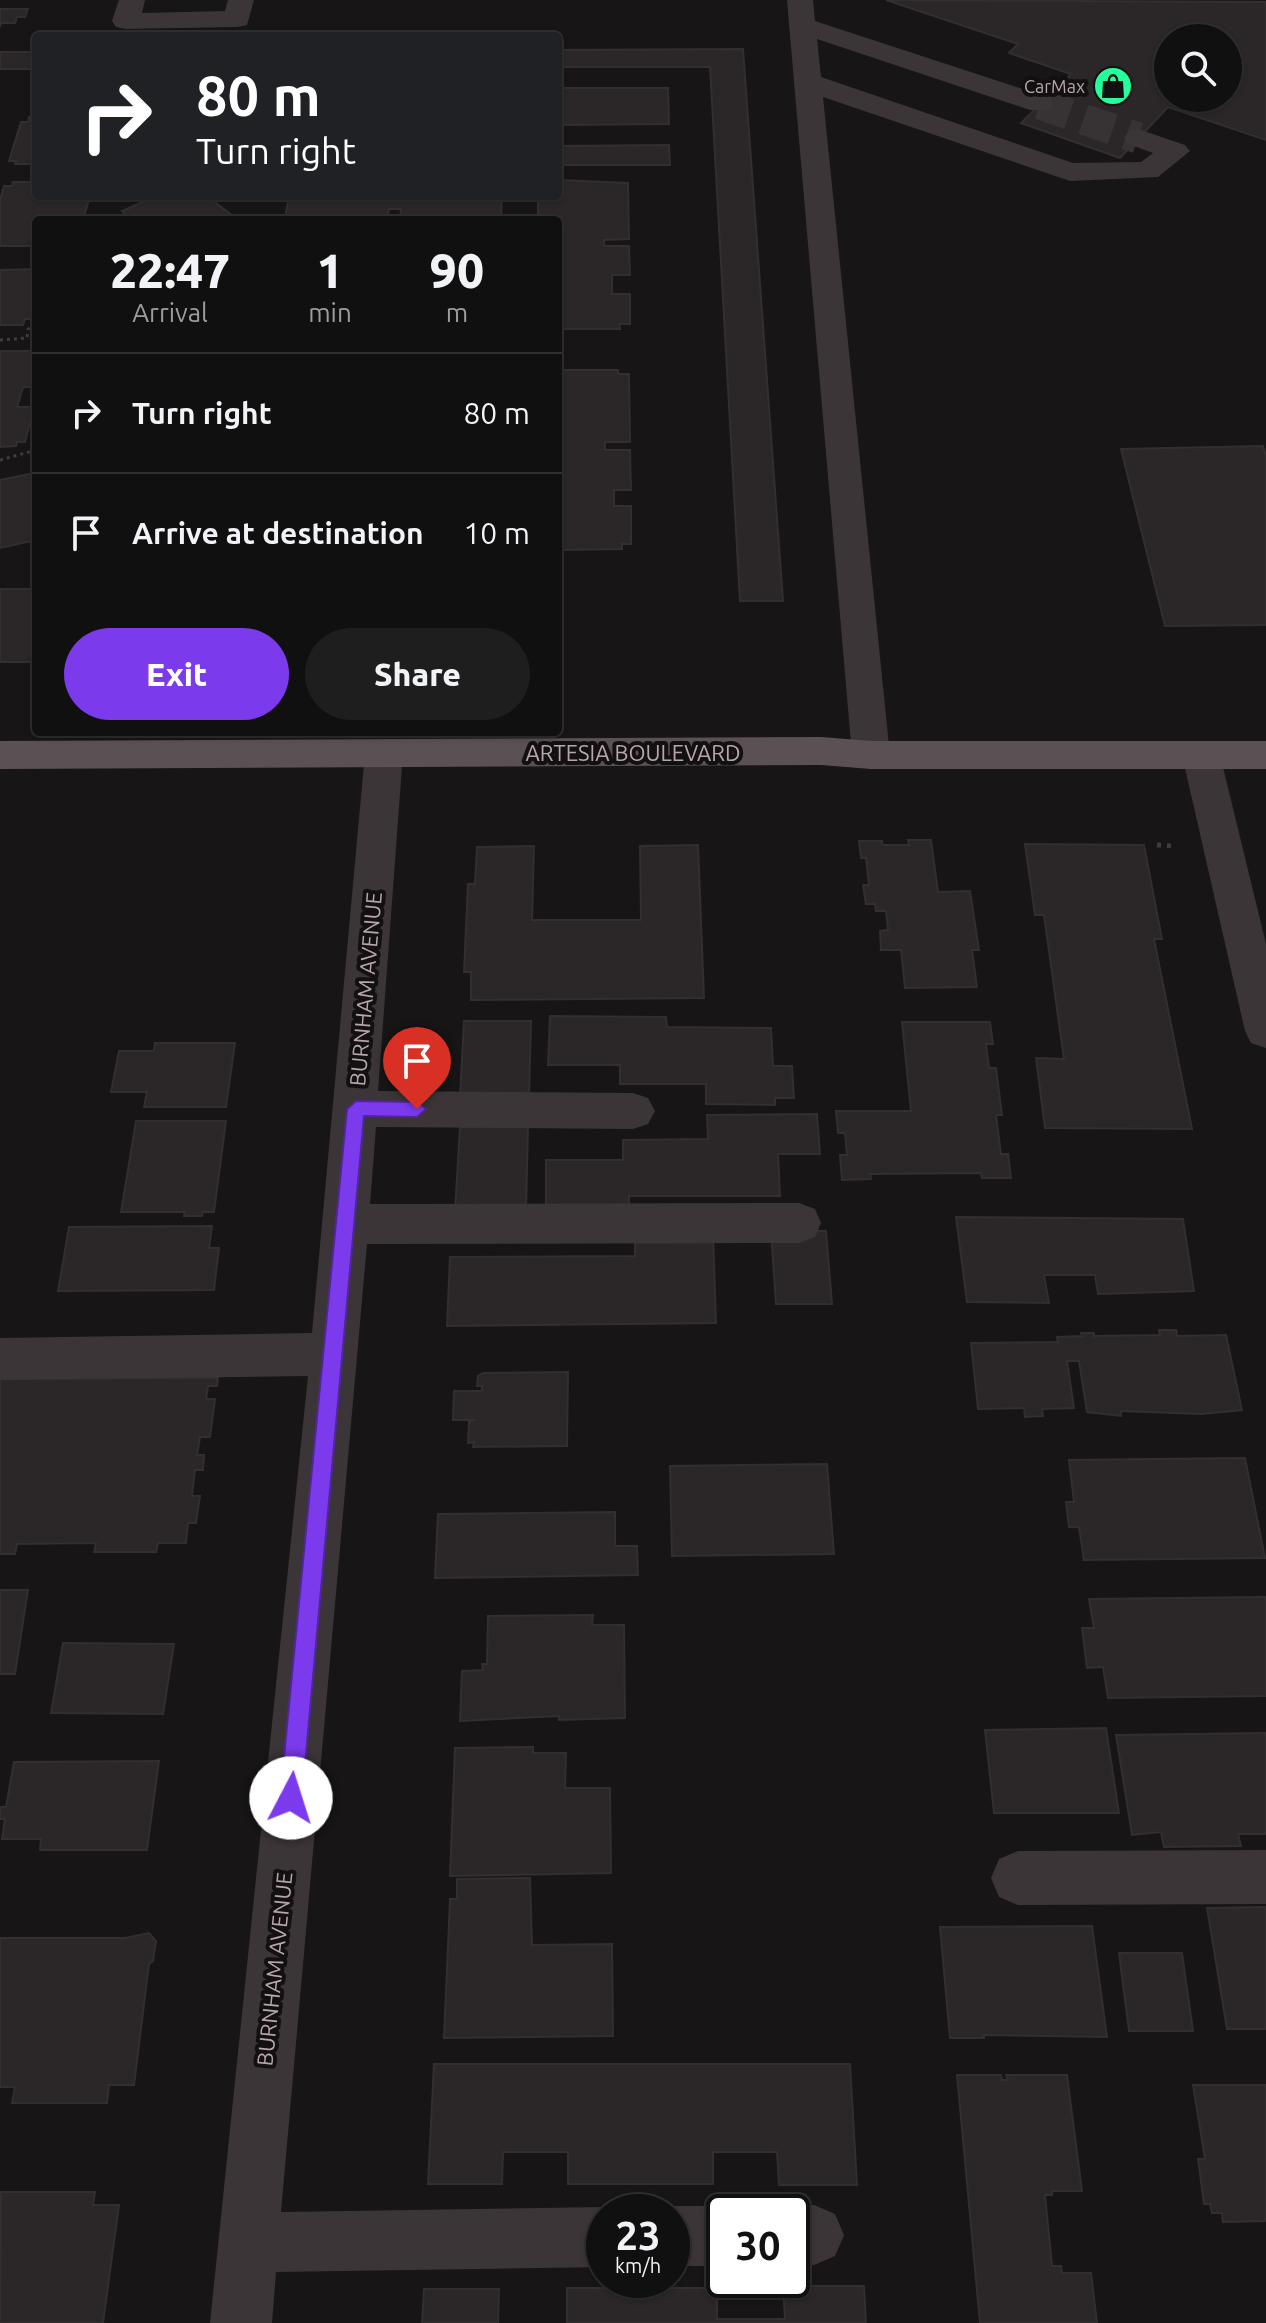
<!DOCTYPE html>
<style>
body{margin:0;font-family:Ubuntu,sans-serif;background:#1e1e1e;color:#f1f3f6;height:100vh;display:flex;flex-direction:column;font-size:30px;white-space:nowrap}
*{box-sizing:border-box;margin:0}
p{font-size:26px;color:#9c9d9f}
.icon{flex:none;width:44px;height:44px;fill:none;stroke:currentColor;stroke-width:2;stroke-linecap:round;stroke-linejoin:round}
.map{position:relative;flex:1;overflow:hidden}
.details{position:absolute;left:32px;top:216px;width:530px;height:520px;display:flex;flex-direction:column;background:#111010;border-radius:8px;box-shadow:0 2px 6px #0004,0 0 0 2px #303030}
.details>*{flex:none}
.banner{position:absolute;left:32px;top:32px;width:530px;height:168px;border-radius:8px;box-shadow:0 2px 6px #0004,0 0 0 2px #303030;background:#202124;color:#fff;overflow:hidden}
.buttons{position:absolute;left:1154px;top:24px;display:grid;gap:16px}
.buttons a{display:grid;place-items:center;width:88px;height:88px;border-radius:50%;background:#111010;box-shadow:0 2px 6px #0004,0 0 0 2px #303030;font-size:40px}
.speed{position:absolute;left:586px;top:2194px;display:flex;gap:16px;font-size:40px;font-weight:700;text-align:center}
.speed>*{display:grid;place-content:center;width:104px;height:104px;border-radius:50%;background:#111010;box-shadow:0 2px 6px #0004,0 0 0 2px #303030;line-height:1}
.speed small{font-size:20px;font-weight:400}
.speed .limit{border:4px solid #111;border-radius:12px;background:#fff;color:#111}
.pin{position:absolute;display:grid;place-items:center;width:68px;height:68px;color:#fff;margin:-82px -34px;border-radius:50% 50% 50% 0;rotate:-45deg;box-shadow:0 0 8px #0007}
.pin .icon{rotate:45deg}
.me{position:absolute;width:88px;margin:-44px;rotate:5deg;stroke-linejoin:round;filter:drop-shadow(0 0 6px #0008)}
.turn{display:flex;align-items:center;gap:28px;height:168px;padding:0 32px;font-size:36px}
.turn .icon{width:104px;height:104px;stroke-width:2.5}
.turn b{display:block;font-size:56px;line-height:68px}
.eta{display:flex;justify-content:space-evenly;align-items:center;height:136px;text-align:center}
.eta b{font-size:48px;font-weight:800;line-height:56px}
.cta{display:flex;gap:16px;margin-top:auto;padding:16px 32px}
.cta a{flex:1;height:92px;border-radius:48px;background:#7c3aed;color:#fff;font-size:32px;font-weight:800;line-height:92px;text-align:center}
.cta a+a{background:#1e1e1e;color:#f1f3f6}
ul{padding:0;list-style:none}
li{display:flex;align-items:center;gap:24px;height:120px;padding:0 32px;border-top:2px solid #303030}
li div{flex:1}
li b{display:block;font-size:30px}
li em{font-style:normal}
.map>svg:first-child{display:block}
</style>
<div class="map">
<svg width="1266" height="2323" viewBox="0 0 1266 2323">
<rect width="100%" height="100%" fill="#171515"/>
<!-- building -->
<g fill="#2b2728" stroke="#332e2f" stroke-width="2" fill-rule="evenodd">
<path d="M 886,0 L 1266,2 L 1266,140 L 1168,107 L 1120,158 L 1021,123 L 1071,74 L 1009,53 L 1018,44 ZM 1168,38 L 1228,38 L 1228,98 L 1168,98 Z"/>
<polygon points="0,9 28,9 25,17 17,17 15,23 1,23 0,27"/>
<polygon points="743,49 783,601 740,601 710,67 558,67 558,50"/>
<rect x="0" y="52" width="36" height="17"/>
<polygon points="558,88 668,88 669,124 558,125"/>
<polygon points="29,117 36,117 36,164 15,164 16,161 9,161 21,122 28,122"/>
<polygon points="669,145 670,165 558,165 558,146"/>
<polygon points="558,180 628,183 629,239 604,240 604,246 629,246 630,275 612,275 612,294 630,294 630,324 619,324 620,329 558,329 558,247 561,240 558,240 558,220 538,220 538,196 558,196"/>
<polygon points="13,182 36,182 36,196 90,196 83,220 36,220 36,246 0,246 0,200 4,186 12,186"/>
<polygon points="156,196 207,196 238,220 118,217 125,214 122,211"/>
<polygon points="289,196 502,196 501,216 492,216 492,220 400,220 401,209 389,209 387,220 292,220 285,218"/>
<polygon points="36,269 36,319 25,319 23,325 0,325 0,270"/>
<polygon points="0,351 36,351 36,387 23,387 17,407 34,407 25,442 17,442 16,446 0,447"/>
<polygon points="558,370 618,370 618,374 629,374 630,442 605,442 605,450 630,450 631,490 614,490 614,506 631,506 631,544 622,544 622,549 558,550"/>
<polygon points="1263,446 1266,456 1266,625 1165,626 1121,449"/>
<polygon points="34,473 36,540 0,548 0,480"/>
<rect x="0" y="589" width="36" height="73"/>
<polygon points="908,840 931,840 938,892 970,891 979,950 972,950 977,987 905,988 901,950 881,950 880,931 888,930 886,911 876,911 875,904 866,904 863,885 869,885 866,858 861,858 859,841 882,841 882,845 909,845"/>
<polygon points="1025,844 1144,845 1162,939 1154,939 1192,1129 1045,1128 1036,1058 1064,1059 1044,915 1035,915"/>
<polygon points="698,845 704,998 471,1000 471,972 464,972 468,884 475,884 477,847 534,846 532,920 641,920 640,846"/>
<polygon points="550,1016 666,1017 667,1027 771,1028 773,1066 792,1066 794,1098 775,1098 775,1105 706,1104 706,1084 620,1084 620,1065 548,1065"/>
<polygon points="464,1021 531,1021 529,1098 460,1098"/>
<polygon points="902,1022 990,1022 993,1044 986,1044 989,1068 996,1068 1002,1115 996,1115 1001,1154 1008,1154 1011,1178 982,1178 981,1173 870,1174 871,1179 842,1180 840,1155 847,1155 845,1133 838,1133 836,1111 911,1111"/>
<polygon points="155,1043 235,1043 226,1107 144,1107 147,1092 111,1092 119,1051 154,1051"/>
<polygon points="817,1114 820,1154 778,1154 780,1196 629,1196 629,1208 546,1208 546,1160 623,1160 623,1140 708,1139 707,1115"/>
<polygon points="136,1121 226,1121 214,1212 203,1212 202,1216 184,1216 185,1212 121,1212"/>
<polygon points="528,1126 526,1210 455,1211 460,1127"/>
<polygon points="956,1217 1183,1219 1194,1291 1098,1294 1095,1275 1044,1275 1049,1303 967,1302"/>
<polygon points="212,1226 209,1248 219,1248 214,1290 58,1291 69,1227"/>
<polygon points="771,1231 826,1231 832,1304 776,1304"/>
<polygon points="713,1234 716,1323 447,1326 450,1257 635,1256 635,1235"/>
<polygon points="1159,1330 1176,1330 1177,1336 1226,1335 1242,1410 1201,1414 1121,1411 1121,1416 1087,1412 1079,1361 1067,1361 1074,1408 1042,1409 1043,1416 1025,1417 1024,1408 978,1409 971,1343 1058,1342 1057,1337 1082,1336 1081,1333 1094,1333 1094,1336 1160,1335"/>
<polygon points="568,1372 567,1446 473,1447 474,1442 468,1443 469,1422 475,1420 453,1420 454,1391 482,1391 482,1386 477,1386 478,1376 483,1373"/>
<polygon points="218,1378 217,1386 208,1386 206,1399 215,1399 210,1437 200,1437 197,1455 204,1455 203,1470 195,1470 192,1496 200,1496 196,1523 188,1523 186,1543 158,1543 156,1552 94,1552 96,1543 17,1544 15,1554 0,1554 0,1379"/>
<polygon points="1245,1458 1265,1558 1084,1560 1079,1527 1069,1527 1066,1502 1074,1502 1069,1460"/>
<polygon points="827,1464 834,1554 672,1556 670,1466"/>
<polygon points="615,1512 615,1546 637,1546 638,1575 435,1578 438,1514"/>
<polygon points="0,1590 28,1590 15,1674 0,1674"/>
<polygon points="1266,1597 1266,1696 1108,1698 1103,1667 1087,1668 1082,1628 1094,1628 1089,1599"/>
<polygon points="593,1615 592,1625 624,1625 625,1718 559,1720 559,1716 460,1721 462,1671 483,1670 482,1664 487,1664 488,1616"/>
<polygon points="63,1643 174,1644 163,1714 51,1713"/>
<polygon points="1106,1728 1119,1813 994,1813 985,1730"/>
<polygon points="1266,1733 1266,1834 1238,1834 1241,1846 1164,1847 1161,1832 1132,1835 1116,1735"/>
<polygon points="533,1747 533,1753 566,1753 565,1788 610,1788 611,1873 450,1876 455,1748"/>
<polygon points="159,1761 147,1850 40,1850 41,1839 2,1839 5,1819 0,1819 0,1813 1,1807 6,1807 14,1762"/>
<polygon points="530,1878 532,1945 612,1944 613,2036 444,2038 450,1899 457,1899 457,1879"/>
<polygon points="1266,1907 1266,2029 1227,2029 1207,1908"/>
<polygon points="1092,1926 1107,2037 984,2035 984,2038 950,2038 940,1927"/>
<polygon points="149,1933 156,1941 153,1961 149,1964 134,2085 109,2085 107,2103 12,2103 15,2087 0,2087 0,1938 125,1938"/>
<polygon points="1119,1953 1182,1953 1193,2031 1129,2031"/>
<polygon points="434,2064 850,2064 857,2185 779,2185 777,2152 713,2152 713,2184 568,2184 568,2152 503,2152 502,2184 428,2184"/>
<polygon points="957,2075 1001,2075 1002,2080 1008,2080 1006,2075 1067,2075 1082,2191 1052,2191 1052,2195 1045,2195 1052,2266 1061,2266 1062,2273 1091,2273 1097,2323 980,2323"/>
<polygon points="1193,2085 1266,2085 1266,2221 1223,2222 1222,2213 1212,2213 1210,2204 1204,2204 1198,2159 1205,2159"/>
<polygon points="1,2192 95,2192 93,2205 119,2205 103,2323 0,2323"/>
<polygon points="783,2286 864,2286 866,2323 567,2323 567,2288 717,2288 717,2319 785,2319"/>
<polygon points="424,2289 499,2289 498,2323 422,2323"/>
</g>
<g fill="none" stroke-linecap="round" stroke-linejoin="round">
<!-- minor-tunnel -->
<polyline stroke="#373233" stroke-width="31" stroke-dasharray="31 15" stroke-linecap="butt" points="1040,104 1138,138"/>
<!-- path-far1 -->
<g stroke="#433b3e" stroke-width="3" stroke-dasharray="3 4" stroke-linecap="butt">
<polyline points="0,340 27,338 28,329 36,325"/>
<polyline points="0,460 36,450"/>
</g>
<!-- path -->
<polyline stroke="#433b3e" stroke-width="5" stroke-dasharray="4 6" stroke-linecap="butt" points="1157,845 1173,846"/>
<!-- minor -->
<g fill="#3c3537" fill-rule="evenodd">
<polygon points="119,0 145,0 142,13 225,11 228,0 254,0 247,25 237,27 126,29 116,27 112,21"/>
<polygon points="787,0 813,0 815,21 1050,98 1054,104 1050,110 1030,110 817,39 821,77 1073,163 1141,162 1153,153 1128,144 1124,138 1128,132 1138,129 1185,145 1190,151 1158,177 1070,181 823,97 890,755 884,765 871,769 858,765 852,755"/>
<polygon points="384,739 397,743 403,753 378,1091 633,1093 648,1098 655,1111 648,1124 633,1129 376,1127 370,1204 799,1203 815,1209 821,1223 815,1237 799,1243 367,1244 281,2212 604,2207 616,2212 604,2212 604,2267 276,2272 272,2323 210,2323 308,1376 0,1380 0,1338 312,1333 365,753 371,743"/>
<polygon points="1201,741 1214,745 1220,755 1266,944 1266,1048 1251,1043 1245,1031 1182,755 1188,745"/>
<polygon points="1266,1850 1266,1904 1018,1905 999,1897 991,1878 999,1859 1018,1851"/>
<polygon points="792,2205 814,2205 835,2214 844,2235 835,2256 814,2265 792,2265 792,2212 775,2212"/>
<polygon points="672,2206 724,2206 738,2212 724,2212 724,2266 672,2266 672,2212 658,2212"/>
</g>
<!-- major -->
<polygon fill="#5b5154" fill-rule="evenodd" points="821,737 871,741 1266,741 1266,769 871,769 821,765 0,769 0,741"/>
</g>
<!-- route -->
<polygon fill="#7c3aed" stroke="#51269a" stroke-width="2" points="356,1101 417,1102 426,1109 417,1117 364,1116 302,1798 299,1806 291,1809 283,1806 280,1798 347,1109"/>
<!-- icons -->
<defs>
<g id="shop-disc" transform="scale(2)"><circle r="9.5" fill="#24ff9e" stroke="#121010"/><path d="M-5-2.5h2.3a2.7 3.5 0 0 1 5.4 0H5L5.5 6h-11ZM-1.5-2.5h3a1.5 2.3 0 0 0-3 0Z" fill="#111"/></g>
</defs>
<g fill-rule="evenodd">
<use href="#shop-disc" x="1113" y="86"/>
</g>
<g text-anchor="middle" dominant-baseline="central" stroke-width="8" stroke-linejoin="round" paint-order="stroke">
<!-- far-poi labels -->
<g font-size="18" fill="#b8a5ad" stroke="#121010" text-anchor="end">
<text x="1085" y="86">CarMax</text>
</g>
<!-- street labels -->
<g font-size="22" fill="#b8a5ad" stroke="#121010">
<text x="633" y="752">ARTESIA BOULEVARD</text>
<text transform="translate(365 989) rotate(-85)">BURNHAM AVENUE</text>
<text transform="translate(274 1969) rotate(-84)">BURNHAM AVENUE</text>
</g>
</g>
</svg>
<div class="buttons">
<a><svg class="icon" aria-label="search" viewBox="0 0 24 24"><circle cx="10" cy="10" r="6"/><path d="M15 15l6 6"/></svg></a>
</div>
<div class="speed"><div>23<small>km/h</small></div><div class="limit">30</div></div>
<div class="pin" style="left:417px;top:1109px;background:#d93025"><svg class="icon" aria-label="arrive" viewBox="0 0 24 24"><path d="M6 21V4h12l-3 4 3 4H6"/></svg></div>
<svg class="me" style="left:291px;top:1798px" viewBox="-20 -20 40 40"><circle r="19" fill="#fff"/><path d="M0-13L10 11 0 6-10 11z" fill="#7c3aed"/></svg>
<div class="banner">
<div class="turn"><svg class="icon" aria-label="right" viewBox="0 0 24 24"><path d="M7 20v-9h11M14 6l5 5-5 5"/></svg><div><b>80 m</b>Turn right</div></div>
</div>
<section class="details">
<div class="eta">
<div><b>22:47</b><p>Arrival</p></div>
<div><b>1</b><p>min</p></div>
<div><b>90</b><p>m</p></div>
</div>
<ul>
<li><svg class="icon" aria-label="right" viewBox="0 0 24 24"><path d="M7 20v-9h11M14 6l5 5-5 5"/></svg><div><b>Turn right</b></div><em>80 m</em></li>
<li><svg class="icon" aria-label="arrive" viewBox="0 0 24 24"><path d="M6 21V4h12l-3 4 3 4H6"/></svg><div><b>Arrive at destination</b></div><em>10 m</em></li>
</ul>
<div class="cta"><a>Exit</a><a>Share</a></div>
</section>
</div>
